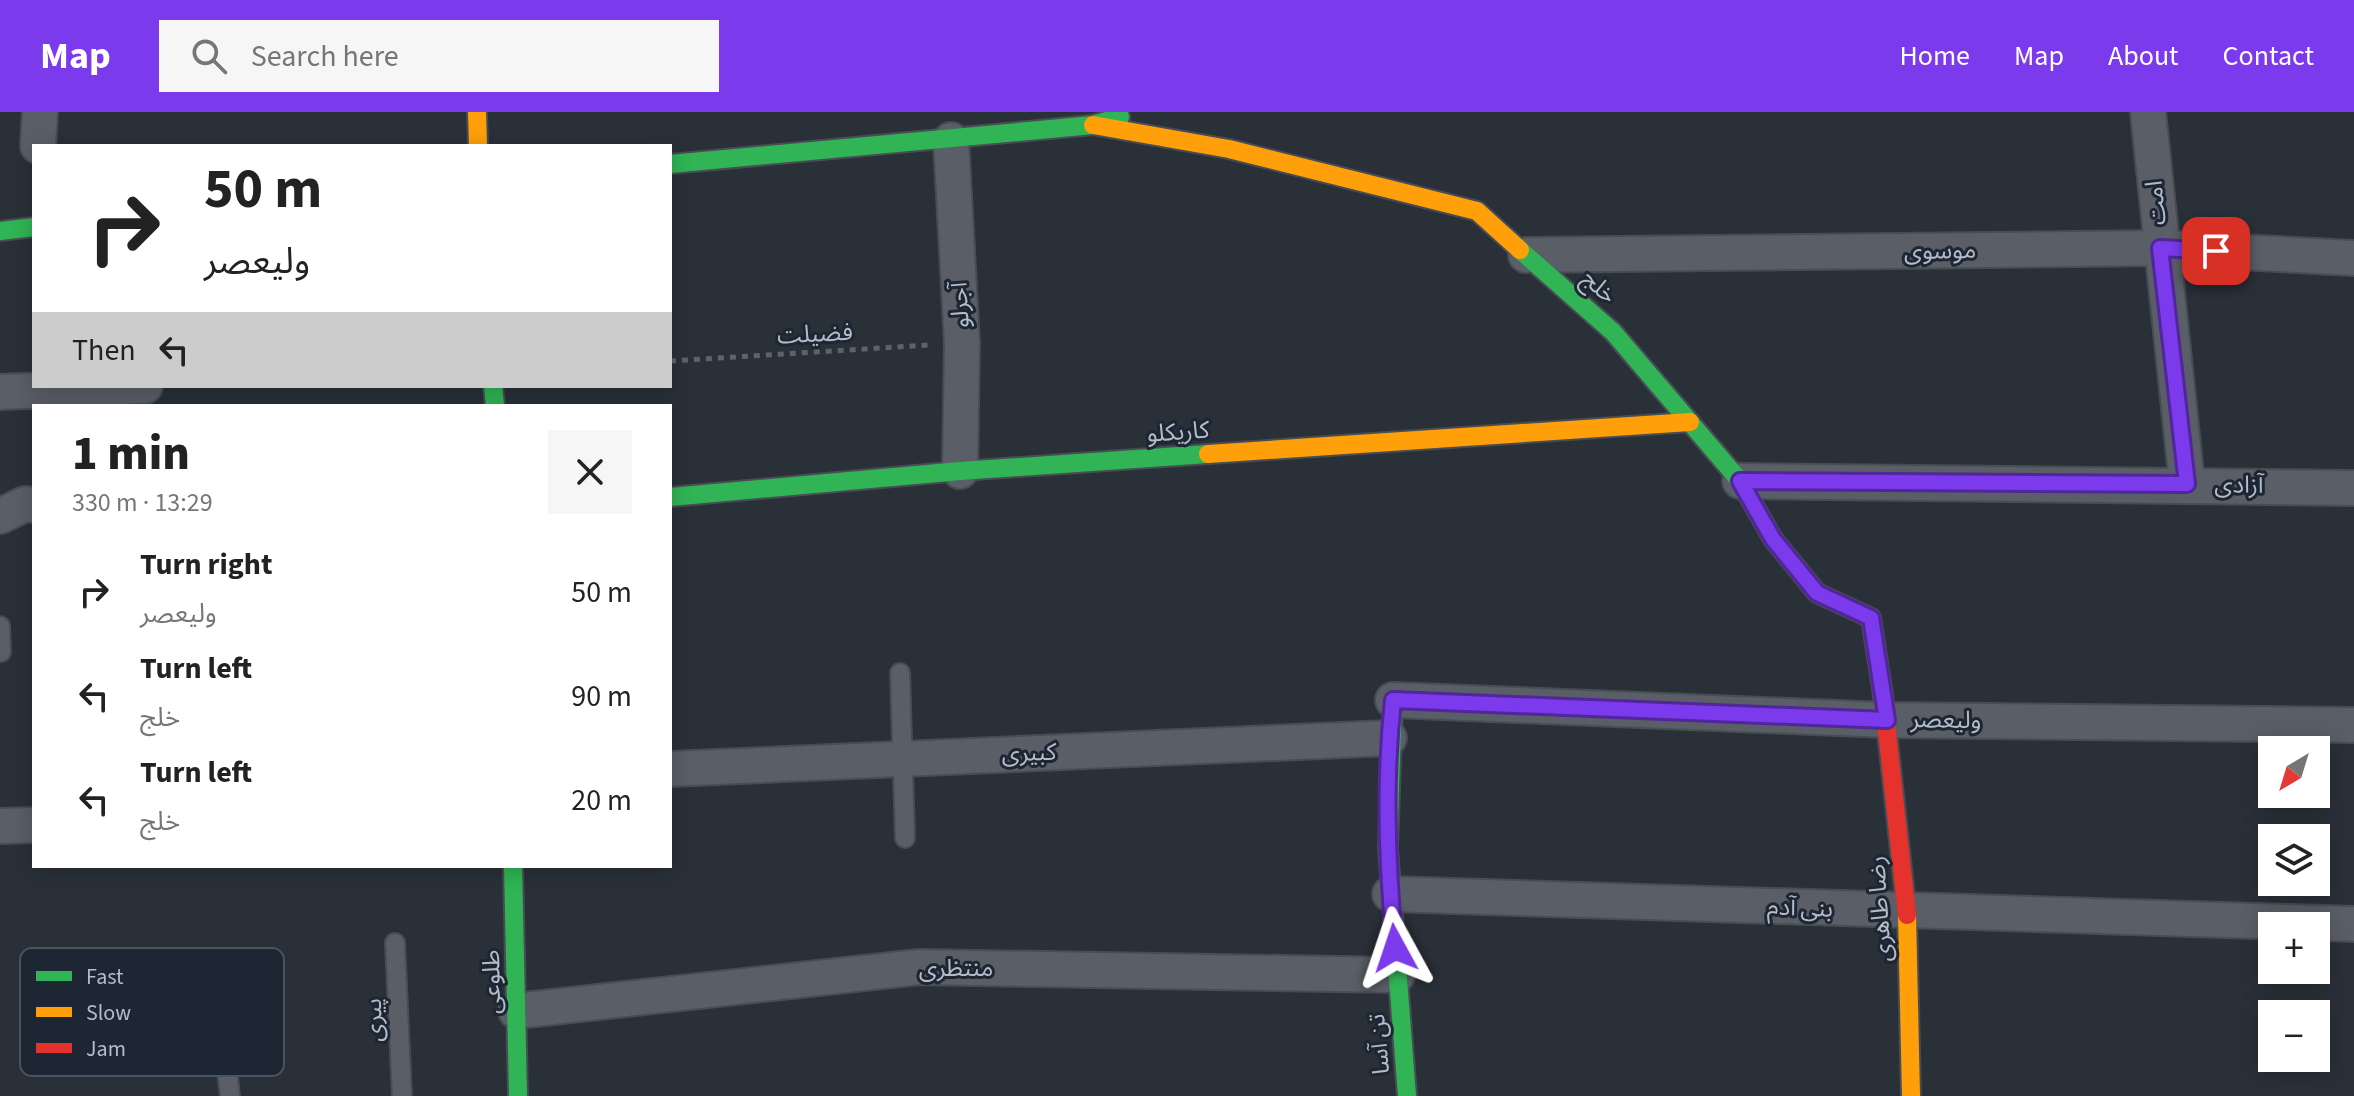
<!DOCTYPE html>
<meta charset="utf-8">
<style>
body{margin:0;font-family:"Source Sans 3","Noto Sans Arabic",sans-serif;background:#f6f6f6;color:#222;height:100vh;display:flex;flex-direction:column;font-size:30px;white-space:nowrap}
*{box-sizing:border-box;margin:0}
p{font-size:26px;color:#767676}
.icon{flex:none;width:44px;height:44px;fill:none;stroke:currentColor;stroke-width:2;stroke-linecap:round;stroke-linejoin:round}
.map{position:relative;flex:1;overflow:hidden}
.side{position:absolute;left:32px;top:292px;width:640px;height:464px;display:flex;flex-direction:column;background:#fff;border-radius:0px;box-shadow:0 4px 20px #0003}
.side>*{flex:none}
.hud{position:absolute;left:32px;top:32px;width:640px;height:244px;border-radius:0px;box-shadow:0 4px 20px #0003;background:#fff;color:#222;overflow:hidden}
.needle{width:52px;rotate:218deg}
.fabs{position:absolute;left:2258px;top:624px;display:grid;gap:16px}
.fabs a{display:grid;place-items:center;width:72px;height:72px;border-radius:0px;background:#fff;box-shadow:0 4px 20px #0003;font-size:40px}
.pin{position:absolute;display:grid;place-items:center;width:68px;height:68px;color:#fff;margin:-34px;border-radius:16px;box-shadow:0 4px 12px #0006}
.me{position:absolute;width:88px;margin:-44px;rotate:355deg;stroke-linejoin:round;filter:drop-shadow(0 0 6px #0008)}
.turn{display:flex;align-items:center;gap:28px;height:168px;padding:0 40px;font-size:36px}
.turn .icon{width:104px;height:104px;stroke-width:2.5}
.turn b{display:block;font-size:56px;line-height:68px}
.then{display:flex;align-items:center;height:76px;padding:0 40px;background:#0003;gap:16px;font-size:30px}
.round{display:grid;place-items:center;flex:none;width:84px;height:84px;border-radius:0px;background:#f6f6f6}
.head{display:flex;align-items:center;justify-content:space-between;height:136px;padding:0 40px}
h1{font-size:48px;font-weight:800;line-height:60px}
ul{padding:0;list-style:none}
li{display:flex;align-items:center;gap:24px;height:104px;padding:0 40px}
li div{flex:1}
li b{display:block;font-size:30px}
li em{font-style:normal}
header{display:flex;align-items:center;gap:48px;box-sizing:border-box;height:112px;padding:0 40px;background:#7c3aed;color:#fff}
header strong{font-size:38px}
nav{display:flex;gap:44px;margin-inline-start:auto;font-size:28px}
.search{width:560px;height:72px;background:#f6f6f6;display:flex;align-items:center;gap:20px;box-sizing:border-box;padding:0 28px;border-radius:0px;color:#767676;font-size:30px}
.map>svg:first-child{display:block}
</style>
<header>
<strong>Map</strong>
<div class="search"><svg class="icon" aria-label="search" viewBox="0 0 24 24"><circle cx="10" cy="10" r="6"/><path d="M15 15l6 6"/></svg>Search here</div>
<nav><a>Home</a><a>Map</a><a>About</a><a>Contact</a></nav>
</header>
<div class="map">
<svg width="2354" height="984" viewBox="0 0 2354 984">
<rect width="100%" height="100%" fill="#2a3038"/>
<g fill="none" stroke-linecap="round" stroke-linejoin="round">
<!-- lane casing -->
<g stroke="#484c53" stroke-width="22">
<g id="lane">
<polyline points="0,514 1,540"/>
<polyline points="900,561 905,726"/>
<polyline points="395,831 402,984"/>
<polyline points="221,908 230,984"/>
</g>
</g>
<!-- street casing -->
<g stroke="#484c53" stroke-width="38">
<g id="street">
<polyline points="2148,0 2187,372"/>
<polyline points="951,28 962,231 960,359"/>
<polyline points="38,34 40,0"/>
<polyline points="1526,143 2160,136 2354,146"/>
<polyline points="0,280 145,274"/>
<polyline points="1740,369 2354,376"/>
<polyline points="0,404 25,392 34,393"/>
<polyline points="1393,588 1887,608 2354,613"/>
<polyline points="670,657 1389,626"/>
<polyline points="0,714 34,713"/>
<polyline points="1390,782 2354,812"/>
<polyline points="516,899 919,855 1397,863"/>
</g>
</g>
<!-- fast casing -->
<g stroke="#484c53" stroke-width="22">
<g id="fast">
<polyline points="670,52 1093,13 1120,5"/>
<polyline points="0,119 34,115"/>
<polyline points="1520,138 1613,220 1740,369 1773,427 1817,481 1871,506 1883,583"/>
<polyline points="493,274 495,294"/>
<polyline points="670,385 960,359 1208,342"/>
<polyline points="1393,588 1388,736 1407,984"/>
<polyline points="513,754 518,984"/>
</g>
</g>
<!-- slow casing -->
<g stroke="#484c53" stroke-width="22">
<g id="slow">
<polyline points="477,0 478,34"/>
<polyline points="1093,13 1229,37 1477,99 1520,138"/>
<polyline points="1208,342 1690,310"/>
<polyline points="1907,803 1911,984"/>
</g>
</g>
<!-- jam casing -->
<g stroke="#484c53" stroke-width="22">
<polyline id="jam" points="1883,583 1907,803"/>
</g>
<!-- path -->
<polyline stroke="#5d636a" stroke-width="5" stroke-dasharray="6 6" stroke-linecap="butt" points="670,249 929,233"/>
<!-- lane -->
<use href="#lane" stroke="#5a5e66" stroke-width="18"/>
<!-- street -->
<use href="#street" stroke="#5a5e66" stroke-width="34"/>
<!-- fast -->
<use href="#fast" stroke="#30b455" stroke-width="18"/>
<!-- slow -->
<use href="#slow" stroke="#ff9f0a" stroke-width="18"/>
<!-- jam -->
<use href="#jam" stroke="#e5322d" stroke-width="18"/>
</g>
<g fill="none" stroke-linecap="round" stroke-linejoin="round">
<!-- route casing -->
<g stroke="#51269a" stroke-width="20">
<path id="route" d="M 1395,836 C 1387,755 1384,670 1393,588 L 1887,608 L 1871,506 L 1817,481 L 1773,427 L 1740,369 L 2187,372 L 2160,136 L 2216,139"/>
</g>
<!-- route -->
<use href="#route" stroke="#7c3aed" stroke-width="14"/>
</g>
<g text-anchor="middle" dominant-baseline="central" stroke-width="6" stroke-linejoin="round" paint-order="stroke">
<!-- street labels -->
<g font-size="24" fill="#b4bcc9" stroke="#1d2633">
<text transform="translate(2156 91) rotate(-95)">امت</text>
<text transform="translate(1940 139) rotate(-1)">موسوی</text>
<text transform="translate(1599 175) rotate(41)">خلج</text>
<text transform="translate(960 193) rotate(-93)">آجرلو</text>
<text transform="translate(815 222) rotate(-3)">فضیلت</text>
<text transform="translate(1178 320) rotate(-4)">کاریکلو</text>
<text transform="translate(2239 373) rotate(1)">آزادی</text>
<text transform="translate(1946 608) rotate(1)">ولیعصر</text>
<text transform="translate(1029 641) rotate(-2)">کبیری</text>
<text transform="translate(1800 796) rotate(2)">بنی آدم</text>
<text transform="translate(1880 797) rotate(-94)">رضا طاهری</text>
<text x="956" y="856">منتظری</text>
<text transform="translate(492 870) rotate(-91)">طلوعی</text>
<text transform="translate(374 908) rotate(-92)">پیری</text>
<text transform="translate(1379 932) rotate(-95)">تن آسا</text>
</g>
</g>
<!-- legend -->
<rect x="20" y="836" width="264" height="128" rx="12" fill="#1d2633" stroke="#4a5360" stroke-width="2"/>
<rect x="36" y="859" width="36" height="10" fill="#30b455"/>
<rect x="36" y="895" width="36" height="10" fill="#ff9f0a"/>
<rect x="36" y="931" width="36" height="10" fill="#e5322d"/>
<g font-size="22" fill="#b4bcc9">
<text x="86" y="872">Fast</text>
<text x="86" y="908">Slow</text>
<text x="86" y="944">Jam</text>
</g>
</svg>
<div class="fabs">
<a><svg class="needle" viewBox="-14 -14 28 28"><path d="M0-13l5 13h-10z" fill="#e53935"/><path d="M0 13l5-13h-10z" fill="#767676"/></svg></a>
<a><svg class="icon" aria-label="layers" viewBox="0 0 24 24"><path d="M12 4l9 5-9 5-9-5zM3 14l9 5 9-5"/></svg></a>
<a>+</a>
<a>−</a>
</div>
<div class="pin" style="left:2216px;top:139px;background:#d93025"><svg class="icon" aria-label="arrive" viewBox="0 0 24 24"><path d="M6 21V4h12l-3 4 3 4H6"/></svg></div>
<svg class="me" style="left:1395px;top:836px" viewBox="-20 -20 40 40"><path d="M0-17L14 15 0 8-14 15z" fill="#7c3aed" stroke="#fff" stroke-width="4"/></svg>
<div class="hud">
<div class="turn"><svg class="icon" aria-label="right" viewBox="0 0 24 24"><path d="M7 20v-9h11M14 6l5 5-5 5"/></svg><div><b>50 m</b>ولیعصر</div></div>
<div class="then">Then<svg class="icon" aria-label="left" viewBox="0 0 24 24"><path d="M17 20v-9H6M10 6l-5 5 5 5"/></svg></div>
</div>
<section class="side">
<div class="head"><div><h1>1 min</h1><p>330 m · 13:29</p></div><a class="round"><svg class="icon" aria-label="close" viewBox="0 0 24 24"><path d="M6 6l12 12M18 6L6 18"/></svg></a></div>
<ul>
<li><svg class="icon" aria-label="right" viewBox="0 0 24 24"><path d="M7 20v-9h11M14 6l5 5-5 5"/></svg><div><b>Turn right</b><p>ولیعصر</p></div><em>50 m</em></li>
<li><svg class="icon" aria-label="left" viewBox="0 0 24 24"><path d="M17 20v-9H6M10 6l-5 5 5 5"/></svg><div><b>Turn left</b><p>خلج</p></div><em>90 m</em></li>
<li><svg class="icon" aria-label="left" viewBox="0 0 24 24"><path d="M17 20v-9H6M10 6l-5 5 5 5"/></svg><div><b>Turn left</b><p>خلج</p></div><em>20 m</em></li>
</ul>
</section>
</div>
